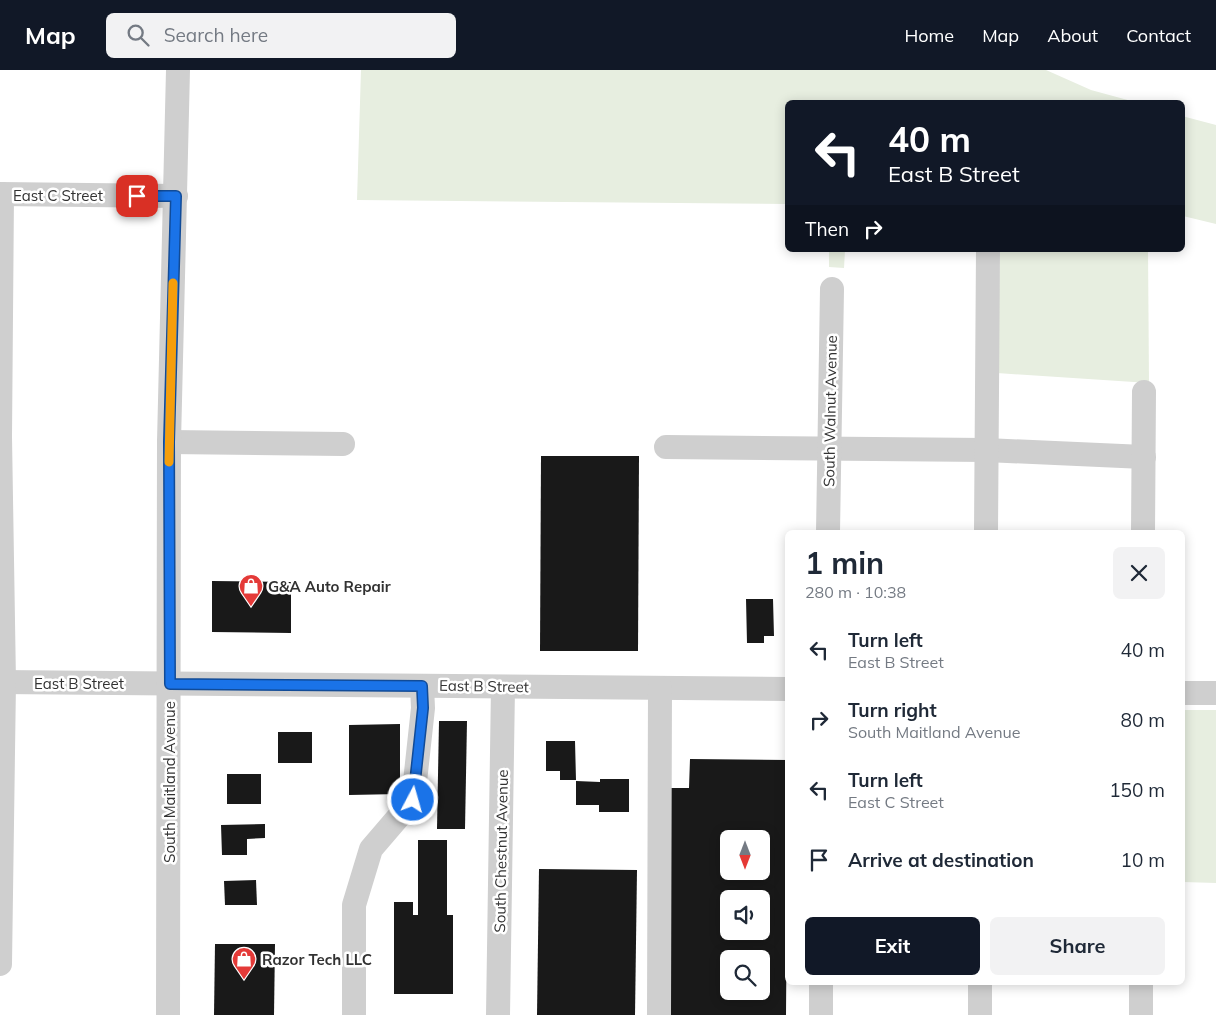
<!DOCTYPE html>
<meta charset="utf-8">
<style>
body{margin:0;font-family:Mulish,sans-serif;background:#f2f2f3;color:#1f2937;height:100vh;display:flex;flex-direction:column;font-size:19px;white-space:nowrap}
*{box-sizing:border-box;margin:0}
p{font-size:16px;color:#747a83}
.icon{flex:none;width:28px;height:28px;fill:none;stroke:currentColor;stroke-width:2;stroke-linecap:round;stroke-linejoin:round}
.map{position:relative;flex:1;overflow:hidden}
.panel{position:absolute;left:785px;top:460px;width:400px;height:455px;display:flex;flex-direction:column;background:#fff;border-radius:8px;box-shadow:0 2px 12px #0003}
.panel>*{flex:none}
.banner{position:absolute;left:785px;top:30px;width:400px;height:152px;border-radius:8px;box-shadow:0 2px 12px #0003;background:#111827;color:#fff;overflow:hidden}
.needle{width:32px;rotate:180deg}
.controls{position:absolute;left:720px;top:760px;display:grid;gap:10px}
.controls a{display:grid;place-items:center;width:50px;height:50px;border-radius:8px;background:#fff;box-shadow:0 2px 12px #0003;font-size:25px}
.pin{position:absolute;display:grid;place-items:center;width:42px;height:42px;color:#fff;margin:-21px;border-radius:10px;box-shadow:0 2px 8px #0006}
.me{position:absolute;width:55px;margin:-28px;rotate:6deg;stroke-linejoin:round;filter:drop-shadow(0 0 4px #0008)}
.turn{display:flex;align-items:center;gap:18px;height:105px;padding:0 20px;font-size:22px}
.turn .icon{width:65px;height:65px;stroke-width:2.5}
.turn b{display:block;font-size:35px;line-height:42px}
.then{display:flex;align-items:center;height:48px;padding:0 20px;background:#0003;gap:10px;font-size:19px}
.round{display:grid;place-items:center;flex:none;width:52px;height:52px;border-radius:8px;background:#f2f2f3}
.overview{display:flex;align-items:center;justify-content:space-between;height:85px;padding:0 20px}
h1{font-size:30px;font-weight:700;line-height:38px}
.primary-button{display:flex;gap:10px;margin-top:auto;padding:10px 20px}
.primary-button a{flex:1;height:58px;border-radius:8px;background:#111827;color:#fff;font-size:20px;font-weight:700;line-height:58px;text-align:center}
.primary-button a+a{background:#f2f2f3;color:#1f2937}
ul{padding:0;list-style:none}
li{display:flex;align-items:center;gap:15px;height:70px;padding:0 20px}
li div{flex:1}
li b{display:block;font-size:19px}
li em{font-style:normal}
header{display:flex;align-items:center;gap:30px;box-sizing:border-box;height:70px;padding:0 25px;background:#111827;color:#fff}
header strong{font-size:24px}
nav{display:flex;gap:28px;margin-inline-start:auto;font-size:18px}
.search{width:350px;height:45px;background:#f2f2f3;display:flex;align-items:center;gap:12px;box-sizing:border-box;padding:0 18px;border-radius:8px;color:#747a83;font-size:19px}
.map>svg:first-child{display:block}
</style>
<header>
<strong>Map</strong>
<div class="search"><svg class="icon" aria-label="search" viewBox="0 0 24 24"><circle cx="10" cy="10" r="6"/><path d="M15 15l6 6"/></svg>Search here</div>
<nav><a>Home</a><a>Map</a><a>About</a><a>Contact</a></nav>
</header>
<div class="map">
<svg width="1216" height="945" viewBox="0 0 1216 945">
<rect width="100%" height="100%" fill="#fff"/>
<!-- green -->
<g fill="#e7eee0">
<polygon points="361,0 1046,0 1091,20 1135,32 788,32 787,134 357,130"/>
<polygon points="1182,46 1216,55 1216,154 1183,146"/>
<polygon points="829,180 845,180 844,198 829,197"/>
<polygon points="1000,180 1148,180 1149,313 997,303"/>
<polygon points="1182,640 1216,640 1216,813 1183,812"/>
</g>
<!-- building -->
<g fill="#191919" fill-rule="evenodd">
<polygon points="541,386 639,386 638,581 540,581"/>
<polygon points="212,511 291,512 291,563 212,562"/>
<polygon points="746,529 773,529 774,566 764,566 764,573 747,573"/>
<polygon points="439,651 467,651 465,759 437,759"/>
<polygon points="400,654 400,724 349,725 349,655"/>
<rect x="278" y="662" width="34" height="31"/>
<polygon points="546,671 575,671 576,710 560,710 560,701 546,701"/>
<path d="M 690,689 L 788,690 L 786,945 L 668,945 L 670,718 L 689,718 ZM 729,769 L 761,769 L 761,801 L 729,801 ZM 729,829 L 761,829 L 761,861 L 729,861 ZM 729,889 L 761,889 L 761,921 L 729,921 Z"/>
<rect x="227" y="704" width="34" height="30"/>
<polygon points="600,709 629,709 629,742 599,742 599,735 576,735 576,711 600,712"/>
<polygon points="265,754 265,768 247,769 247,785 222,785 221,755"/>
<polygon points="418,770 447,770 447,845 453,845 453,924 394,924 394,832 413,832 413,845 418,845"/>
<polygon points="539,799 637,800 635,945 537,945"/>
<polygon points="256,810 257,835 225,835 224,811"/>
<polygon points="215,874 275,874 274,945 214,945"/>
</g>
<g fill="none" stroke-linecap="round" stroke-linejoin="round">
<!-- minor -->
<g stroke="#cfcfcf" stroke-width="24">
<polyline points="0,124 176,126"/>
<polyline points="169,372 343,374"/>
<polyline points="666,377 986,380 1144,387"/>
<polyline points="828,462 832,219"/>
<polyline points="986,462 988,180"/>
<polyline points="1143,462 1144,322"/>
<polyline points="0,612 788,619"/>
<polyline points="1182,623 1216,623"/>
<polyline points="0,894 4,612 0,367 2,124"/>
<polyline points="168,945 169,372 178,0"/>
<polyline points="354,945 354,835 371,779 413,730 423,638 422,616"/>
<polyline points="498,945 503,617"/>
<polyline points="659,945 660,618"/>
<polyline points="821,945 821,912"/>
<polyline points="980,945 980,912"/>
<polyline points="1141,945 1141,912"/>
</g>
</g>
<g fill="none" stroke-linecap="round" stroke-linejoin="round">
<!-- route casing -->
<g stroke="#114b97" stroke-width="12">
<polyline id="route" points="137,126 176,126 169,372 170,614 422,616 423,638 413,730"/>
</g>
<!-- route -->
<use href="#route" stroke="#1a73e8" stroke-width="9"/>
<!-- slow -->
<polyline stroke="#f59e0b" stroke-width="9" points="169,392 173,213"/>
</g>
<!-- icons -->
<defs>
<g id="shop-pin" transform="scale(1.25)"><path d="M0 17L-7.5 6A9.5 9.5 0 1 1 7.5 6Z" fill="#e43a38" stroke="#fff"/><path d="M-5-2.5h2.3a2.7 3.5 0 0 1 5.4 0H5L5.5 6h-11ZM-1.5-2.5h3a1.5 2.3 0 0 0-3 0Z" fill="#fff"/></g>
</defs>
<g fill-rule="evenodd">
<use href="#shop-pin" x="251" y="516"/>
<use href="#shop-pin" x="244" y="889"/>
</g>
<g text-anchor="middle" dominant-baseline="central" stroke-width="5" stroke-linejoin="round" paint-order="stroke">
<!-- street labels -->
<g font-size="15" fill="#323232" stroke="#fff">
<text x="58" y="125">East C Street</text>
<text transform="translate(830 341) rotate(-89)">South Walnut Avenue</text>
<text x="79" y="613">East B Street</text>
<text transform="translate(484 616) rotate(1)">East B Street</text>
<text transform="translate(169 712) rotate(-90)">South Maitland Avenue</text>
<text transform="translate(501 781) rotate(-89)">South Chestnut Avenue</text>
</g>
<!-- poi labels -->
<g font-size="15" font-weight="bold" fill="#323232" stroke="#fff" text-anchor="start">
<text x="268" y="516">G&amp;A Auto Repair</text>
<text x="262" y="889">Razor Tech LLC</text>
</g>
</g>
</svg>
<div class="controls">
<a><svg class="needle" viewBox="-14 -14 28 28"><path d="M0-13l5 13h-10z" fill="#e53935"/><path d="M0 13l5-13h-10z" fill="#747a83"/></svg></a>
<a><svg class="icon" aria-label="sound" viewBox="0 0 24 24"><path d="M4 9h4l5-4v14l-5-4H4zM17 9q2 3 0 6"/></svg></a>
<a><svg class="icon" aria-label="search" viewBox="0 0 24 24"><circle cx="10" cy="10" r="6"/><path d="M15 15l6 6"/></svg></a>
</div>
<div class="pin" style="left:137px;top:126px;background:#d93025"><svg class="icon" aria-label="arrive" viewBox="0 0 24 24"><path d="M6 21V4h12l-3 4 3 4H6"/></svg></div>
<svg class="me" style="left:413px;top:730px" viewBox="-20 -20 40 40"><circle r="17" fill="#1a73e8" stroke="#fff" stroke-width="3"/><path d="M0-11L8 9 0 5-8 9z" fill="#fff"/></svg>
<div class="banner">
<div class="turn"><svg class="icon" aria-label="left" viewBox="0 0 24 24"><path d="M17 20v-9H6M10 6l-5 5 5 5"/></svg><div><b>40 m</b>East B Street</div></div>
<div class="then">Then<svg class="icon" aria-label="right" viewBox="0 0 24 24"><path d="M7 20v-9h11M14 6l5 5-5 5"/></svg></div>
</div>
<section class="panel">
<div class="overview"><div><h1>1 min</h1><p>280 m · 10:38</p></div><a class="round"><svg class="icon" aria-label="close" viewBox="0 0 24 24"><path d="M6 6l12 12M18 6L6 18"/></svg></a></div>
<ul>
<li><svg class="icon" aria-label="left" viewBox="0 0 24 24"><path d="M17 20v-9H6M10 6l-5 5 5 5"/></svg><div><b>Turn left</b><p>East B Street</p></div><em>40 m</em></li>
<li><svg class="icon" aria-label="right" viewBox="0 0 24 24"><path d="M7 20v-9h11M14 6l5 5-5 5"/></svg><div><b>Turn right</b><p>South Maitland Avenue</p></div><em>80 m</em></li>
<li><svg class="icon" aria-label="left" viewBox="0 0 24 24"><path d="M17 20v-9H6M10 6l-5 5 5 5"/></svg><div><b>Turn left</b><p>East C Street</p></div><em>150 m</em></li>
<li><svg class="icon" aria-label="arrive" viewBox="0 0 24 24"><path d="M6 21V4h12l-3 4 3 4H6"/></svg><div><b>Arrive at destination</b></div><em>10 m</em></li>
</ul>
<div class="primary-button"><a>Exit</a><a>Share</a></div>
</section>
</div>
